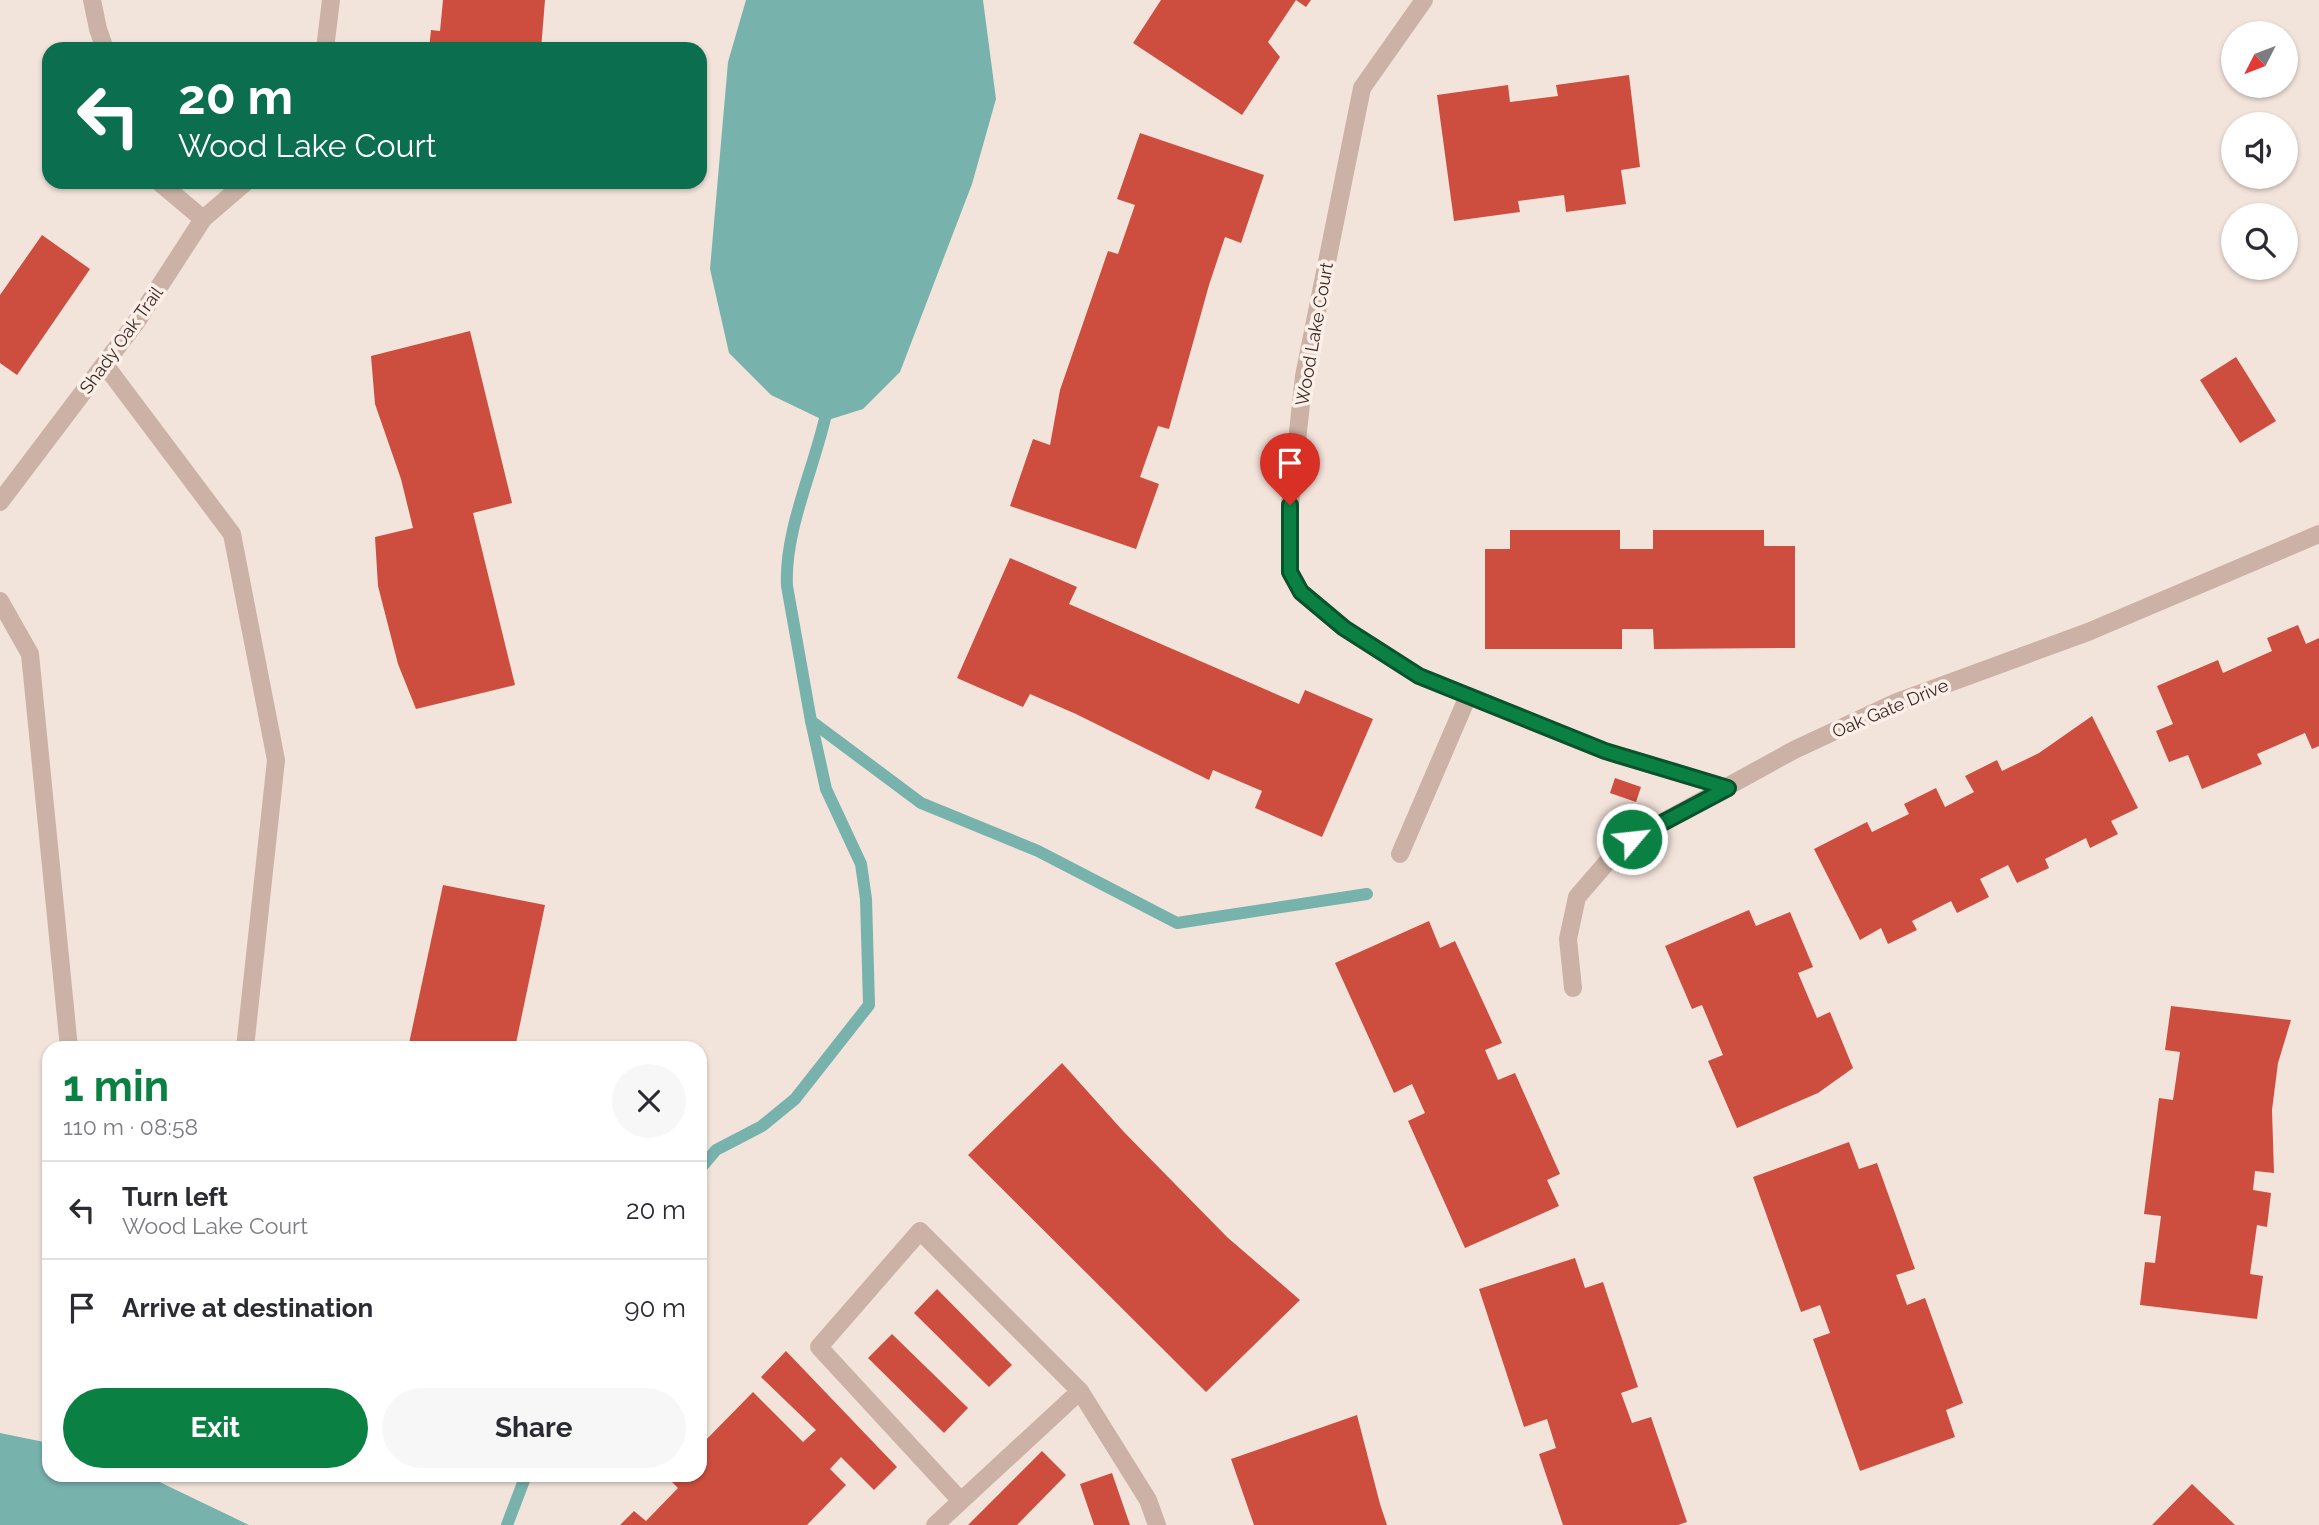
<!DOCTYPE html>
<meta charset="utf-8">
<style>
body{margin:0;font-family:Raleway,sans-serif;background:#f7f7f7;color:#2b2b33;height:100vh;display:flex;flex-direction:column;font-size:26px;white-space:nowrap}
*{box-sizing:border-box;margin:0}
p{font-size:23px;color:#7c7c81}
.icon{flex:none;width:38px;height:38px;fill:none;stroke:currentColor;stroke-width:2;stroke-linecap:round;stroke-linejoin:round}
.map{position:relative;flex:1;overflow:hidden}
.details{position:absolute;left:42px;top:1041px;width:665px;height:441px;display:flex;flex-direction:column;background:#fff;border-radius:21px;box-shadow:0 2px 5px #0004}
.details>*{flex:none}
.top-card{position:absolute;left:42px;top:42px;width:665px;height:147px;border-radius:21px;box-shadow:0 2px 5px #0004;background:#0b6e4f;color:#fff;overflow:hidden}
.needle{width:46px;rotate:228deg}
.buttons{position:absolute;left:2221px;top:21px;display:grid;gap:14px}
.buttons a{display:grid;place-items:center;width:77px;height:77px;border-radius:50%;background:#fff;box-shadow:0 2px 5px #0004;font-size:35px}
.pin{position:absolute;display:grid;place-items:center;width:60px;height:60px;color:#fff;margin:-72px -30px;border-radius:50% 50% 50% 0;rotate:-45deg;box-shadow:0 0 7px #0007}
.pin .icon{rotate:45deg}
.me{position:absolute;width:77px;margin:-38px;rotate:62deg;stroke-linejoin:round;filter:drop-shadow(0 0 5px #0008)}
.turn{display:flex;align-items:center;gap:24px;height:147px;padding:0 21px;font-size:32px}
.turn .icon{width:91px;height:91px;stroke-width:2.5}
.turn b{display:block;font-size:49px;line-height:60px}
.round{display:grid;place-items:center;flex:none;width:74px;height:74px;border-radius:37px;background:#f7f7f7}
.overview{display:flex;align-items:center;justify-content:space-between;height:119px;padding:0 21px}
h1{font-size:42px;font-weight:700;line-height:52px;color:#0b8043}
.action{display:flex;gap:14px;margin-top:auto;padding:14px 21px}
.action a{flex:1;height:80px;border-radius:42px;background:#0b8043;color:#fff;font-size:28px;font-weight:700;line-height:80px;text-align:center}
.action a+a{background:#f7f7f7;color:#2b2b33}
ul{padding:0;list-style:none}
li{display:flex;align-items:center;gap:21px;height:98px;padding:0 21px;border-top:2px solid #e1e1e2}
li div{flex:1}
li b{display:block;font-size:26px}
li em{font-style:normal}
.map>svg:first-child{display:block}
</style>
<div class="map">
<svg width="2319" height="1525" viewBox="0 0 2319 1525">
<rect width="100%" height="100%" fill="#f3e4db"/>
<!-- water -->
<g fill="#78b2ad">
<polygon points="746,0 983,0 996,99 972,184 900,372 863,409 825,421 771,395 729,353 710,269 728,62"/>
<polygon points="0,1433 49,1443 49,1475 145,1475 249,1525 0,1525"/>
</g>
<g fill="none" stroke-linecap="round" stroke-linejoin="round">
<!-- stream -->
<g stroke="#78b2ad" stroke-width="12">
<polyline points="811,721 921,803 1038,851 1177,923 1367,894"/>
<path d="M 700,1169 L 716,1150 L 762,1126 L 795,1099 L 869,1005 L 866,899 L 861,864 L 826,789 L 811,721 L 787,586 C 784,528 817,463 828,405"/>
<polyline points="507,1525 526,1475"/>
</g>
</g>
<!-- building -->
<g fill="#cd4e3f">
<polygon points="443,0 545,0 541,49 429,49 431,30 440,31"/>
<polygon points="1161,0 1311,0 1306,7 1296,0 1268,42 1280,57 1242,115 1133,43"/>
<polygon points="1629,75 1640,167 1621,170 1626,204 1566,212 1564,195 1518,201 1520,212 1454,221 1437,95 1508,85 1510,102 1558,96 1556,85"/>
<polygon points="1140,133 1264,175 1241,243 1225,237 1209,285 1169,429 1158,426 1140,477 1159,484 1136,549 1010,506 1033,439 1050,445 1060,390 1108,251 1118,254 1135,205 1117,199"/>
<polygon points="42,235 90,269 17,375 0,363 0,295"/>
<polygon points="470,331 512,503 473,513 515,685 416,709 398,664 378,586 375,537 413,528 401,479 375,404 371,356"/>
<polygon points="2236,357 2276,421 2240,443 2200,380"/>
<polygon points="1510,530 1620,530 1620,549 1653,549 1653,530 1764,530 1764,546 1795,546 1795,648 1654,649 1653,629 1622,629 1622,649 1485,649 1485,549 1510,549"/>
<polygon points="1010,558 1077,587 1069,604 1299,704 1305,690 1373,719 1322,837 1255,808 1262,791 1213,770 1209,780 1076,714 1030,694 1023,707 957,678"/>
<polygon points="2298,625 2306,644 2319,638 2319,746 2312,749 2305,733 2257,754 2262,764 2202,789 2188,755 2169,762 2156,731 2173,724 2157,686 2218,660 2223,673 2272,651 2267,638"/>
<polygon points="2092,716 2138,808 2111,821 2118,834 2090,848 2086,838 2045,859 2049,868 2017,883 2008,865 1980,879 1989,897 1957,913 1951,901 1912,921 1917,930 1888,944 1881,928 1860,940 1814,849 1867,822 1872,832 1909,814 1904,804 1936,788 1945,807 1974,792 1965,776 1997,760 2002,771 2039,753"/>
<polygon points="1615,778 1641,787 1636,802 1610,793"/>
<polygon points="443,885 545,905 515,1048 408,1048"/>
<polygon points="1749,910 1756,926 1790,912 1813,967 1798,973 1817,1018 1830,1012 1853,1068 1818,1093 1737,1128 1708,1061 1723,1055 1702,1005 1692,1009 1665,946"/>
<polygon points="1429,921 1440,948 1455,941 1502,1043 1485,1050 1498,1080 1515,1073 1560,1174 1547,1180 1559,1206 1465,1248 1408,1121 1425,1113 1412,1084 1394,1093 1335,963"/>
<polygon points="2171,1006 2291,1020 2278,1063 2272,1110 2274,1173 2255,1171 2253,1190 2271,1193 2267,1227 2257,1225 2250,1274 2263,1276 2257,1319 2140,1305 2145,1262 2155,1263 2161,1216 2144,1214 2159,1098 2173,1100 2180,1052 2165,1050"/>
<polygon points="1062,1063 1123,1131 1227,1237 1300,1300 1206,1392 968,1155"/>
<polygon points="1849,1142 1859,1169 1877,1163 1915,1269 1896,1275 1907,1305 1925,1298 1963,1403 1946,1410 1955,1437 1860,1471 1813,1339 1830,1333 1820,1305 1801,1312 1753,1177"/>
<polygon points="1575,1258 1585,1288 1603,1282 1638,1387 1621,1393 1632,1423 1651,1417 1687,1522 1678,1525 1563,1525 1539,1454 1556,1448 1547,1419 1524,1427 1479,1289"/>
<polygon points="937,1289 1012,1365 989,1387 914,1313"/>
<polygon points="892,1334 968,1408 944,1433 868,1358"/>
<polygon points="786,1351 897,1467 874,1490 841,1457 830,1469 846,1485 807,1525 620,1525 634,1511 646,1521 678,1488 668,1478 671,1475 700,1475 700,1446 753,1392 803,1442 816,1430 761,1377"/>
<polygon points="1357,1415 1380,1504 1387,1525 1254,1525 1231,1459"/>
<polygon points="1042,1451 1066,1475 1017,1525 968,1525"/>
<polygon points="1112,1473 1130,1525 1094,1525 1080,1484"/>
<polygon points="2192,1484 2235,1525 2152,1525"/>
</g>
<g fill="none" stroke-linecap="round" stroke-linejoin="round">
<!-- minor -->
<g stroke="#ccb2a6" stroke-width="18">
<polyline points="92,0 98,29 105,49"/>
<polyline points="1424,0 1362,88 1304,376 1290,505 1290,572 1301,592 1344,628 1419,676 1605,751 1728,788"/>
<polyline points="325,49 331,0"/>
<polyline points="159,182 203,219"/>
<polyline points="105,365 232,534 276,760 245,1048"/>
<polyline points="0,502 137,321 203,219 246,182"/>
<polyline points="0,601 30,654 69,1048"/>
<polyline points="1400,854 1468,696"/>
<polyline points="1573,988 1568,939 1577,897 1609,860 1632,839 1794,750 1897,702 2088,632 2319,534"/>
<polyline points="961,1501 819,1347 920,1231 1080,1391 1148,1500 1157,1525"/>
<polyline points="935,1525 1080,1391"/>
</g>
</g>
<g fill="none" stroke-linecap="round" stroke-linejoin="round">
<!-- route casing -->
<g stroke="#07532c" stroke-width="18">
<polyline id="route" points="1290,505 1290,572 1301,592 1344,628 1419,676 1605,751 1728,788 1632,839"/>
</g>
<!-- route -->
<use href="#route" stroke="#0b8043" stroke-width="12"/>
</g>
<g text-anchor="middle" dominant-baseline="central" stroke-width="7" stroke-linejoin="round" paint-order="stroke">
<!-- street labels -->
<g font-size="18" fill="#382a27" stroke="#fbefe8">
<text transform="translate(1314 334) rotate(-80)">Wood Lake Court</text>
<text transform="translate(121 340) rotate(-54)">Shady Oak Trail</text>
<text transform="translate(1890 708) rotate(-23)">Oak Gate Drive</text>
</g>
</g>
</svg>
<div class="buttons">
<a><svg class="needle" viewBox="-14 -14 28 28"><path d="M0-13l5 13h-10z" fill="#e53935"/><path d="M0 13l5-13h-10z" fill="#7c7c81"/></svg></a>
<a><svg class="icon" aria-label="sound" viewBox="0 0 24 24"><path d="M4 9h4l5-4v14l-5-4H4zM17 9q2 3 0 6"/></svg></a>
<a><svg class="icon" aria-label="search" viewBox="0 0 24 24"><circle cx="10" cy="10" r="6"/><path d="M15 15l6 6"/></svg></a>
</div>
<div class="pin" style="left:1290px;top:505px;background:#d93025"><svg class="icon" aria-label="arrive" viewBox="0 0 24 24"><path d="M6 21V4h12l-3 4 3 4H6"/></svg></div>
<svg class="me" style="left:1632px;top:839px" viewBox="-20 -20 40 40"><circle r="17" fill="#0b8043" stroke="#fff" stroke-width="3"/><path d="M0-11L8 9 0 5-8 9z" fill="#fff"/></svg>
<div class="top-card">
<div class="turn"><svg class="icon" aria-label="left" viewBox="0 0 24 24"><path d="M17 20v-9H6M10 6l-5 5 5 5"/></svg><div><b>20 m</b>Wood Lake Court</div></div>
</div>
<section class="details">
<div class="overview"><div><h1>1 min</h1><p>110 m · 08:58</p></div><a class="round"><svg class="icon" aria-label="close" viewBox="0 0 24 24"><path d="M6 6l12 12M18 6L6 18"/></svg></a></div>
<ul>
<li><svg class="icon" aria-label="left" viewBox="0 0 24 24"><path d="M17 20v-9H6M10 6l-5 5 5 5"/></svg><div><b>Turn left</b><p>Wood Lake Court</p></div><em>20 m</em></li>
<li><svg class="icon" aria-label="arrive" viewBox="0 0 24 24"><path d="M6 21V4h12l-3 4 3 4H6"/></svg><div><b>Arrive at destination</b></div><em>90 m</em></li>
</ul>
<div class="action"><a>Exit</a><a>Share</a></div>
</section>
</div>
